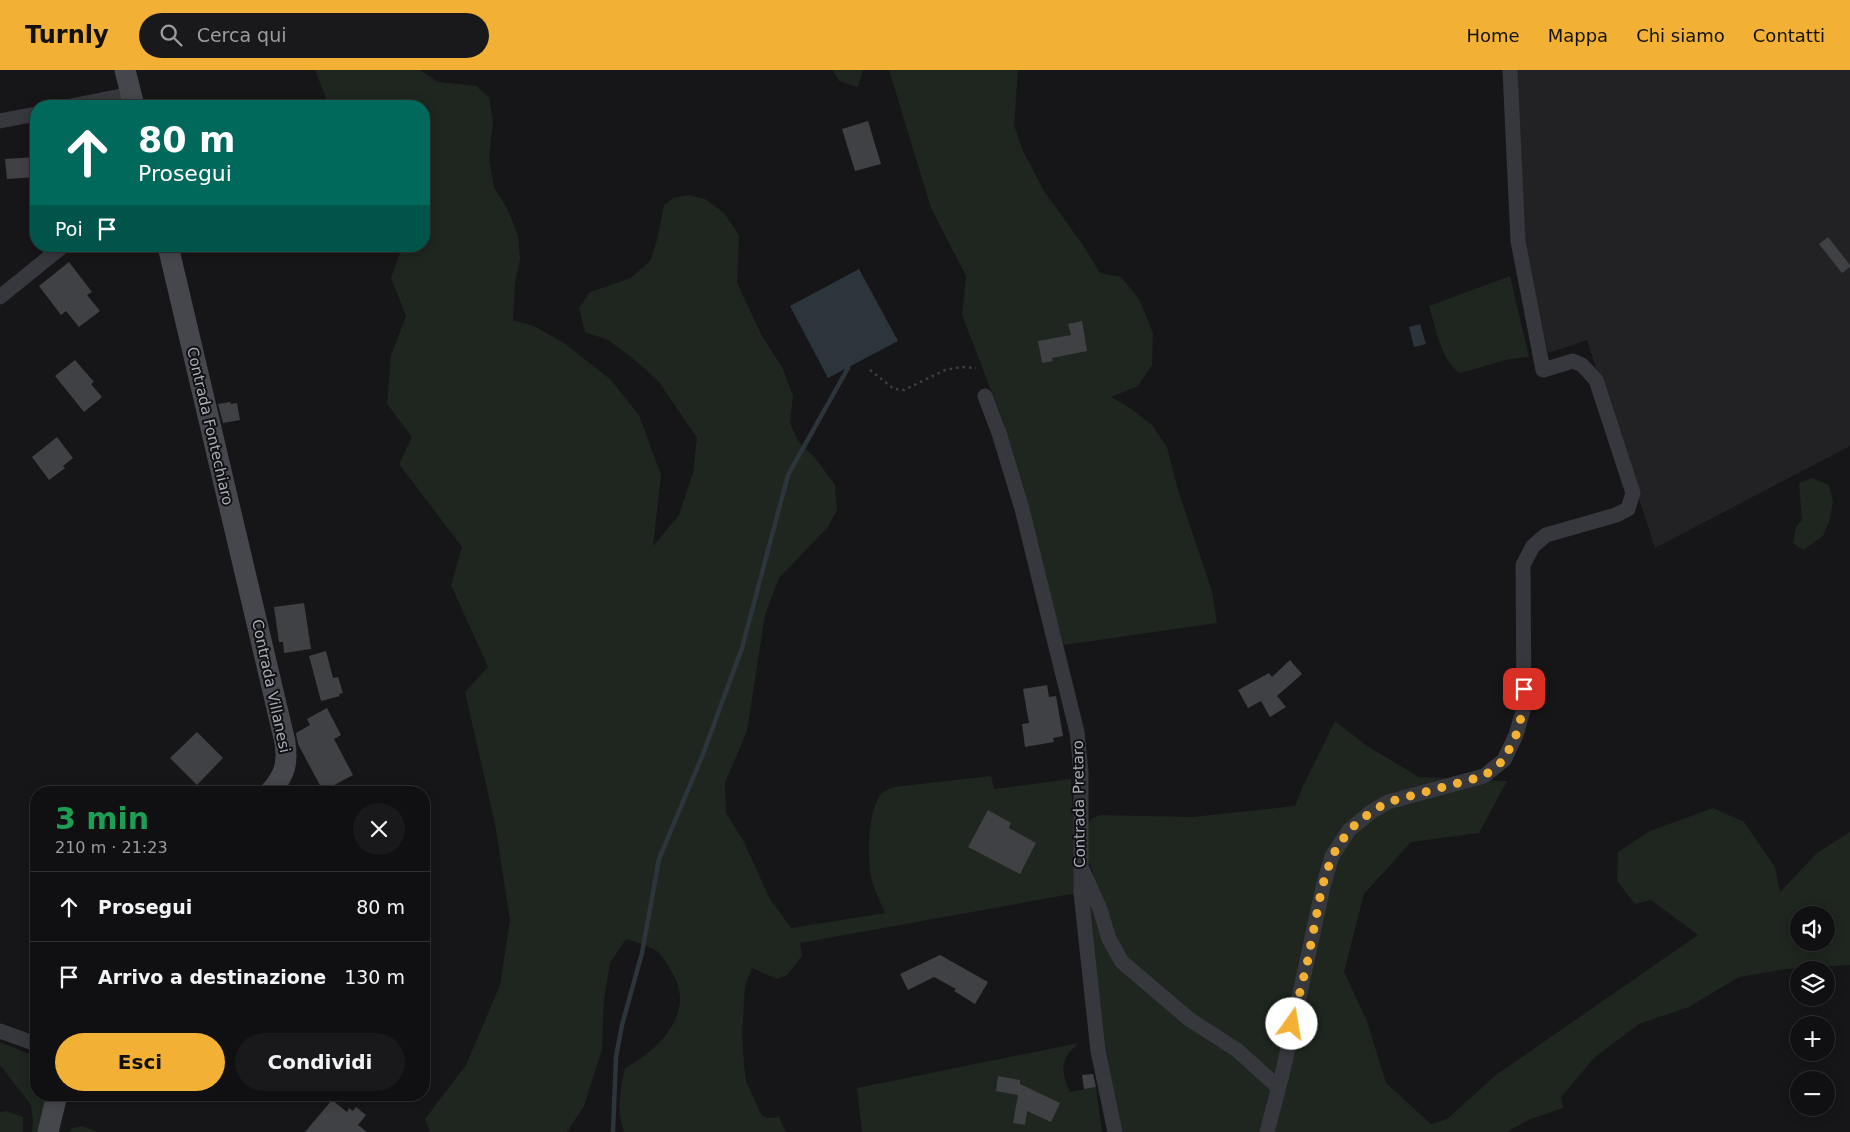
<!DOCTYPE html>
<html lang="it">
<meta charset="utf-8">
<style>
body{margin:0;font-family:"DejaVu Sans",sans-serif;background:#19191b;color:#f1f3f6;height:100vh;display:flex;flex-direction:column;font-size:19px;white-space:nowrap}
*{box-sizing:border-box;margin:0}
p{font-size:16px;color:#9c9d9f}
.icon{flex:none;width:28px;height:28px;fill:none;stroke:currentColor;stroke-width:2;stroke-linecap:round;stroke-linejoin:round}
.map{position:relative;flex:1;overflow:hidden}
.details{position:absolute;left:30px;top:716px;width:400px;height:315px;display:flex;flex-direction:column;background:#101012;border-radius:20px;box-shadow:0 2px 12px #0003,0 0 0 1px #303032}
.details>*{flex:none}
.hud{position:absolute;left:30px;top:30px;width:400px;height:152px;border-radius:20px;box-shadow:0 2px 12px #0003,0 0 0 1px #303032;background:#00695c;color:#fff;overflow:hidden}
.fabs{position:absolute;left:1790px;top:836px;display:grid;gap:10px}
.fabs a{display:grid;place-items:center;width:45px;height:45px;border-radius:50%;background:#101012;box-shadow:0 2px 12px #0003,0 0 0 1px #303032;font-size:25px}
.pin{position:absolute;display:grid;place-items:center;width:42px;height:42px;color:#fff;margin:-21px;border-radius:10px;box-shadow:0 2px 8px #0006}
.me{position:absolute;width:55px;margin:-28px;rotate:13deg;stroke-linejoin:round;filter:drop-shadow(0 0 4px #0008)}
.turn{display:flex;align-items:center;gap:18px;height:105px;padding:0 25px;font-size:22px}
.turn .icon{width:65px;height:65px;stroke-width:2.5}
.turn b{display:block;font-size:35px;line-height:42px}
.then{display:flex;align-items:center;height:48px;padding:0 25px;background:#0003;gap:10px;font-size:19px}
.round{display:grid;place-items:center;flex:none;width:52px;height:52px;border-radius:26px;background:#19191b}
.summary{display:flex;align-items:center;justify-content:space-between;height:85px;padding:0 25px}
h1{font-size:30px;font-weight:700;line-height:38px;color:#1e9e55}
.button{display:flex;gap:10px;margin-top:auto;padding:10px 25px}
.button a{flex:1;height:58px;border-radius:30px;background:#f2b134;color:#111;font-size:20px;font-weight:700;line-height:58px;text-align:center}
.button a+a{background:#19191b;color:#f1f3f6}
ul{padding:0;list-style:none}
li{display:flex;align-items:center;gap:15px;height:70px;padding:0 25px;border-top:1px solid #303032}
li div{flex:1}
li b{display:block;font-size:19px}
li em{font-style:normal}
header{display:flex;align-items:center;gap:30px;box-sizing:border-box;height:70px;padding:0 25px;background:#f2b134;color:#111}
header strong{font-size:24px}
nav{display:flex;gap:28px;margin-inline-start:auto;font-size:18px}
.search{width:350px;height:45px;background:#19191b;display:flex;align-items:center;gap:12px;box-sizing:border-box;padding:0 18px;border-radius:28px;color:#9c9d9f;font-size:19px}
.map>svg:first-child{display:block}
</style>
<header>
<strong>Turnly</strong>
<div class="search"><svg class="icon" aria-label="search" viewBox="0 0 24 24"><circle cx="10" cy="10" r="6"/><path d="M15 15l6 6"/></svg>Cerca qui</div>
<nav><a>Home</a><a>Mappa</a><a>Chi siamo</a><a>Contatti</a></nav>
</header>
<div class="map">
<svg width="1850" height="1062" viewBox="0 0 1850 1062">
<rect width="100%" height="100%" fill="#161618"/>
<!-- built -->
<polygon fill="#222225" points="1517,0 1850,0 1850,376 1655,478 1587,270 1548,283 1525,170"/>
<!-- green -->
<g fill="#1e261f" fill-rule="evenodd">
<path d="M 315,0 L 420,0 L 438,12 L 476,16 L 489,27 L 493,51 L 489,88 L 494,118 L 507,138 L 518,165 L 520,189 L 515,213 L 513,250 L 534,256 L 564,273 L 610,309 L 639,345 L 661,405 L 653,476 L 679,445 L 693,403 L 697,368 L 659,312 L 635,290 L 608,270 L 585,262 L 579,238 L 590,222 L 631,208 L 650,191 L 657,170 L 664,135 L 673,128 L 688,125 L 705,129 L 724,143 L 739,165 L 737,213 L 761,264 L 783,299 L 793,326 L 790,353 L 798,371 L 816,389 L 835,415 L 837,440 L 828,457 L 779,508 L 765,545 L 747,661 L 725,713 L 726,743 L 743,770 L 770,829 L 791,858 L 885,843 C 880,831 874,820 871,807 C 867,787 868,740 881,724 C 884,720 890,719 894,717 L 991,706 L 994,719 L 1071,709 L 1077,823 L 800,873 L 802,886 L 787,905 L 777,909 L 752,898 L 745,916 L 742,965 L 744,995 L 746,1011 L 762,1046 L 768,1048 L 779,1047 L 786,1062 L 624,1062 C 616,1039 620,1021 625,998 C 659,980 698,941 671,901 C 667,894 662,884 655,880 C 646,875 635,872 626,869 L 610,893 L 604,930 L 602,979 L 584,1036 L 567,1062 L 430,1062 L 425,1049 L 466,995 L 500,915 L 510,850 L 495,754 L 465,622 L 488,597 L 451,515 L 462,477 L 399,394 L 412,367 L 387,334 L 391,285 L 406,246 L 391,208 L 400,183 L 400,176 L 424,176 L 424,36 L 329,36 Z"/>
<polygon points="833,0 863,0 858,17 839,11"/>
<polygon points="889,0 1018,0 1014,55 1023,81 1044,121 1085,178 1100,203 1121,207 1139,229 1153,263 1152,295 1138,316 1111,327 1130,338 1152,355 1167,377 1178,420 1212,521 1217,553 1064,575 1024,437 1003,351 962,245 966,206 931,138"/>
<path d="M 1510,206 L 1529,287 L 1509,289 L 1461,303 C 1442,295 1435,255 1429,236 Z"/>
<polygon points="1812,408 1829,415 1833,431 1830,449 1823,466 1803,480 1793,473 1796,457 1802,450 1799,413"/>
<path d="M 1335,651 L 1367,676 L 1419,707 L 1507,711 L 1479,763 L 1411,772 L 1364,824 L 1344,902 L 1367,951 L 1386,1013 L 1431,1054 L 1447,1049 L 1496,1005 L 1698,865 L 1651,830 L 1635,834 L 1617,811 L 1618,782 L 1650,761 L 1713,738 L 1744,752 L 1775,797 L 1780,822 L 1817,783 L 1850,762 L 1850,895 L 1786,899 L 1739,907 L 1689,937 L 1639,954 L 1594,988 L 1561,1027 L 1563,1038 L 1530,1049 L 1507,1062 L 1123,1062 L 1118,1051 L 1104,988 L 1086,821 L 1094,821 L 1093,802 L 1088,791 L 1085,759 L 1091,749 L 1100,745 L 1193,747 L 1295,736 L 1303,716 ZM 1799,845 L 1826,845 L 1826,872 L 1799,872 Z"/>
<polygon points="0,972 36,987 36,1025 51,1025 43,1062 32,1062 33,1051 31,1035 0,995"/>
<path d="M 1079,973 C 1060,989 1060,1000 1070,1022 L 1096,1017 L 1102,1062 L 862,1062 L 857,1018 Z"/>
<polygon points="7,1041 23,1047 23,1062 0,1062 0,1042"/>
<polygon points="81,1056 96,1061 96,1062 70,1062 71,1059"/>
</g>
<!-- water -->
<g fill="#2c353c">
<polygon points="859,199 898,271 828,308 790,236"/>
<polygon points="1420,254 1426,274 1414,277 1409,257"/>
</g>
<g fill="none" stroke-linecap="round" stroke-linejoin="round">
<!-- stream -->
<polyline stroke="#2c353c" stroke-width="4.5" points="613,1062 616,987 622,955 642,883 659,789 703,684 742,578 788,405 848,298"/>
</g>
<!-- building -->
<g fill="#404145">
<polygon points="868,51 881,94 855,101 842,59"/>
<polygon points="36,87 36,107 7,109 5,89"/>
<polygon points="1828,167 1850,195 1850,197 1842,203 1819,174"/>
<polygon points="69,192 92,222 87,225 100,241 79,257 66,241 61,245 39,216"/>
<polygon points="1082,251 1087,281 1052,288 1053,291 1042,293 1038,271 1071,265 1068,254"/>
<polygon points="75,290 94,312 91,314 102,327 84,342 55,306"/>
<polygon points="230,332 231,334 237,333 240,350 223,353 218,334"/>
<polygon points="57,367 73,388 63,396 65,398 49,410 32,387"/>
<polygon points="304,533 311,579 284,583 283,572 279,572 274,537"/>
<polygon points="326,581 333,608 338,607 343,623 339,624 340,626 321,631 309,586"/>
<polygon points="1290,590 1302,604 1277,626 1286,637 1270,647 1261,631 1248,638 1238,620 1269,603 1272,607"/>
<polygon points="1047,615 1049,627 1056,626 1063,666 1053,668 1054,672 1025,677 1022,654 1029,653 1023,619"/>
<polygon points="327,638 341,665 334,669 353,705 323,721 298,674 296,663 310,655 307,649"/>
<polygon points="197,662 223,688 197,715 170,688"/>
<polygon points="988,740 1011,753 1009,758 1036,773 1020,804 968,777"/>
<polygon points="940,885 988,912 975,934 954,921 956,919 934,907 908,920 900,904"/>
<polygon points="1093,1004 1096,1017 1084,1019 1082,1005"/>
<polygon points="998,1006 1020,1010 1020,1014 1060,1033 1051,1052 1027,1041 1025,1055 1013,1053 1018,1025 996,1021"/>
<polygon points="332,1030 347,1042 349,1038 353,1041 356,1037 366,1045 358,1055 367,1062 305,1062"/>
</g>
<g fill="none" stroke-linecap="round" stroke-linejoin="round">
<!-- path -->
<polyline stroke="#3d3f44" stroke-width="2.5" stroke-dasharray="2.5 4" stroke-linecap="butt" points="870,300 894,319 904,320 945,300 961,297 976,298"/>
<!-- street -->
<g stroke="#37383d" stroke-width="15">
<polyline points="71,36 131,24"/>
<polyline points="0,51 36,44"/>
<polyline points="0,227 63,176"/>
<polyline points="985,326 999,363 1022,439 1077,662 1081,702 1081,823 1098,981 1115,1062"/>
<polyline points="1083,801 1100,839 1109,869 1122,892 1189,949 1237,980 1278,1017"/>
<polyline points="0,961 36,974"/>
<polyline points="1267,1062 1283,1001 1323,817 1332,786 1349,760 1371,742 1388,732 1484,706 1504,690 1516,665 1524,637 1523,495 1533,476 1546,465 1616,445 1628,439 1633,423 1596,310 1582,295 1573,291 1543,300 1518,171 1510,0"/>
</g>
<!-- secondary -->
<g stroke="#45474d" stroke-width="21">
<polyline points="125,0 134,36"/>
<path d="M 168,176 L 285,672 C 288,694 285,705 270,722"/>
<polyline points="48,1062 57,1025"/>
</g>
</g>
<g fill="none" stroke-linecap="round" stroke-linejoin="round">
<!-- route -->
<polyline stroke="#f2b134" stroke-width="9" stroke-dasharray="0 16.2" points="1292,954 1307,894 1322,817 1332,786 1349,760 1371,742 1388,732 1484,706 1504,690 1516,665 1524,637 1524,619"/>
</g>
<g text-anchor="middle" dominant-baseline="central" stroke-width="4" stroke-linejoin="round" paint-order="stroke">
<!-- street labels -->
<g font-size="15" fill="#a8adb8" stroke="#111113">
<text transform="translate(210 356) rotate(77)">Contrada Fontechiaro</text>
<text transform="translate(271 616) rotate(78)">Contrada Villanesi</text>
<text transform="translate(1079 734) rotate(-91)">Contrada Pretaro</text>
</g>
</g>
</svg>
<div class="fabs">
<a><svg class="icon" aria-label="sound" viewBox="0 0 24 24"><path d="M4 9h4l5-4v14l-5-4H4zM17 9q2 3 0 6"/></svg></a>
<a><svg class="icon" aria-label="layers" viewBox="0 0 24 24"><path d="M12 4l9 5-9 5-9-5zM3 14l9 5 9-5"/></svg></a>
<a>+</a>
<a>−</a>
</div>
<div class="pin" style="left:1524px;top:619px;background:#d93025"><svg class="icon" aria-label="arrive" viewBox="0 0 24 24"><path d="M6 21V4h12l-3 4 3 4H6"/></svg></div>
<svg class="me" style="left:1292px;top:954px" viewBox="-20 -20 40 40"><circle r="19" fill="#fff"/><path d="M0-13L10 11 0 6-10 11z" fill="#f2b134"/></svg>
<div class="hud">
<div class="turn"><svg class="icon" aria-label="ahead" viewBox="0 0 24 24"><path d="M12 20V5M6 11l6-6 6 6"/></svg><div><b>80 m</b>Prosegui</div></div>
<div class="then">Poi<svg class="icon" aria-label="arrive" viewBox="0 0 24 24"><path d="M6 21V4h12l-3 4 3 4H6"/></svg></div>
</div>
<section class="details">
<div class="summary"><div><h1>3 min</h1><p>210 m · 21:23</p></div><a class="round"><svg class="icon" aria-label="close" viewBox="0 0 24 24"><path d="M6 6l12 12M18 6L6 18"/></svg></a></div>
<ul>
<li><svg class="icon" aria-label="ahead" viewBox="0 0 24 24"><path d="M12 20V5M6 11l6-6 6 6"/></svg><div><b>Prosegui</b></div><em>80 m</em></li>
<li><svg class="icon" aria-label="arrive" viewBox="0 0 24 24"><path d="M6 21V4h12l-3 4 3 4H6"/></svg><div><b>Arrivo a destinazione</b></div><em>130 m</em></li>
</ul>
<div class="button"><a>Esci</a><a>Condividi</a></div>
</section>
</div>
